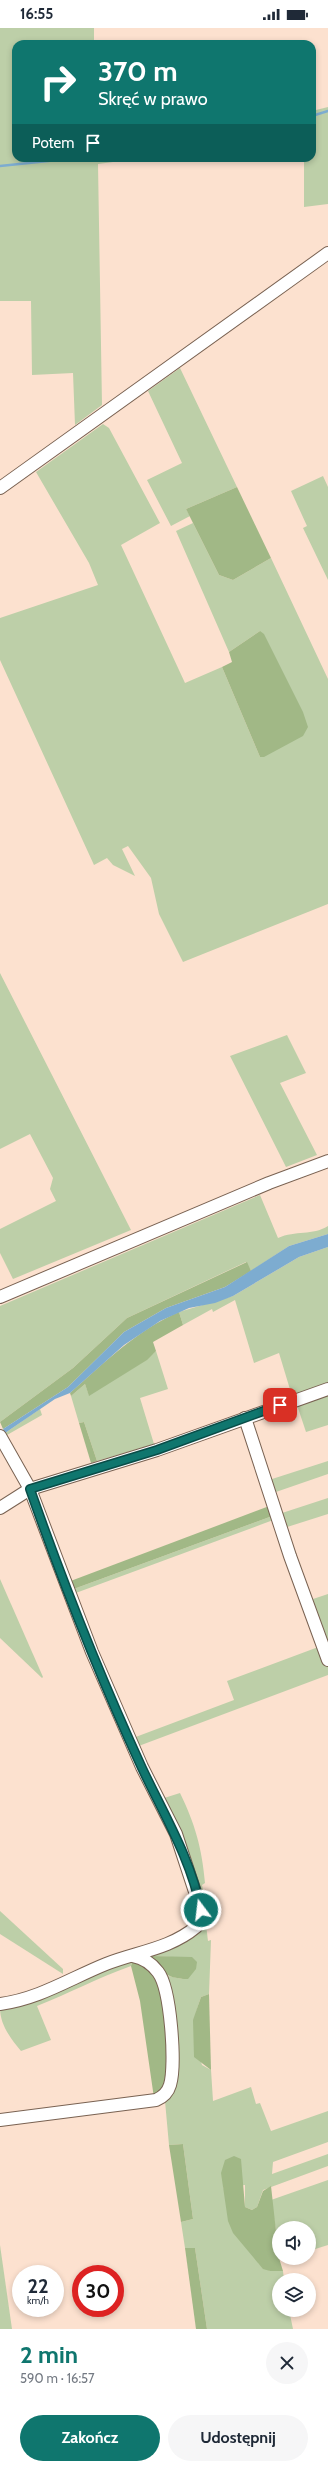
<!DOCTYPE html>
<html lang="pl">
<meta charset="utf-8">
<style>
body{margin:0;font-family:Cabin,sans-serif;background:#f6f6f7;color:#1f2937;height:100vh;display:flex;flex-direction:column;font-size:15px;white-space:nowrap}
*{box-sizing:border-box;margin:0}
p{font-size:13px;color:#747a83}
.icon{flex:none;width:22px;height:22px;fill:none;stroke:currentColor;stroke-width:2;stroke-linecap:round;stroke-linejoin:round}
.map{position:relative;height:2301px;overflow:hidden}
.details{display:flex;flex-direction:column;background:#fff;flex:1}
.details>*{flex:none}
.top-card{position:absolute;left:12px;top:12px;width:304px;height:122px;border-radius:12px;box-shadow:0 2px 6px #0003;background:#0f766e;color:#fff;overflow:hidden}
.fabs{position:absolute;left:272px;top:2193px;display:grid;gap:8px}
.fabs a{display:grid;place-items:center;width:44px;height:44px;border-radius:50%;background:#fff;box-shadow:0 2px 6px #0003;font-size:20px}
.speed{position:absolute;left:12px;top:2237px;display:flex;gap:8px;font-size:20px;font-weight:700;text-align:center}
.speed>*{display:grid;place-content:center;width:52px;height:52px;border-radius:50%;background:#fff;box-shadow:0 2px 6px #0003;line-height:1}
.speed small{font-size:10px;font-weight:400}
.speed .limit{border:6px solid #d22;background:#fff;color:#111}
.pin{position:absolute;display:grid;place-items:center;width:34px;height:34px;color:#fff;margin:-17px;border-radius:8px;box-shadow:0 2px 6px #0006}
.me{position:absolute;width:44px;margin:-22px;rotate:345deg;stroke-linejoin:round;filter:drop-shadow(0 0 3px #0008)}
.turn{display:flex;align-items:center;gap:14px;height:84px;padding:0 20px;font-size:18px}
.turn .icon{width:52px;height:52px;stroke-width:2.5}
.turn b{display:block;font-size:28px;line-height:34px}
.then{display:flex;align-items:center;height:38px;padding:0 20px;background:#0003;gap:8px;font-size:15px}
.round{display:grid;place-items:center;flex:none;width:42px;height:42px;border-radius:21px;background:#f6f6f7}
.headline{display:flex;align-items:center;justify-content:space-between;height:68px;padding:0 20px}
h1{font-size:24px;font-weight:800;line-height:30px;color:#0f766e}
.primary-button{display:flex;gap:8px;margin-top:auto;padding:8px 20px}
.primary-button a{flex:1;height:46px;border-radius:24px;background:#0f766e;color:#fff;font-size:16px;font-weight:800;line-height:46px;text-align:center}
.primary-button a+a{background:#f6f6f7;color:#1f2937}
.status{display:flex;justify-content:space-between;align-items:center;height:28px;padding:0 20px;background:#fff;direction:ltr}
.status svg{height:11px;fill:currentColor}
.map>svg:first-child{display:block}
</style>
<div class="status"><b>16:55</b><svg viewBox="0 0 49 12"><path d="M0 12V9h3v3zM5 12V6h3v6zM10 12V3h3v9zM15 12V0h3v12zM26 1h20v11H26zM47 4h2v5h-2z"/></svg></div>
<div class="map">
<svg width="328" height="2301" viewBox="0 0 328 2301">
<rect width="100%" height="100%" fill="#fce1cf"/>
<!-- green -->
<g fill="#bdcfa8">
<polygon points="0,0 94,0 94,16 16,16 16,130 143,130 98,136 102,377 75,397 73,345 32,347 31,273 0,273"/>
<polygon points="328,79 328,176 304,179 304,130 312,130 312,83"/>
<polygon points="180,340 237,459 186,481 190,488 171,498 147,452 182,435 148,363"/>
<polygon points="103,396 109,400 160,495 121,517 185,655 222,639 260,729 260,603 229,624 176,503 193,495 219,547 233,552 271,530 328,651 328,876 183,934 159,886 151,850 128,818 122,821 135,848 113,837 107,830 94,837 0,632 0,590 98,557 89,535 36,444"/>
<polygon points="323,448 328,459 328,552 303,500 307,498 291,463"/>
<polygon points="0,945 131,1202 13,1251 0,1225 0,1201 56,1173 50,1161 53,1150 30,1106 0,1121"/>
<polygon points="287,1007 306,1045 280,1055 317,1127 286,1139 230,1028"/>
<path d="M 260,1167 L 278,1210 C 296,1202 312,1208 328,1198 L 328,1206 L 289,1218 L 251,1243 L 246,1234 L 127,1290 L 73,1340 L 0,1394 L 0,1278 Z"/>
<polygon points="328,1219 328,1357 292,1368 279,1325 254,1335 235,1272 213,1284 212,1281 183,1297 179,1284 233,1268 299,1229"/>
<polygon points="156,1323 168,1361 140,1370 154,1416 97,1433 84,1394 79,1395 71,1368 85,1356 89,1367 146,1332"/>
<polygon points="328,1367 328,1397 306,1404 297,1377"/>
<polygon points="40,1381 42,1387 7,1407 5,1405"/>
<polygon points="328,1433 328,1446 273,1465 269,1452"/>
<polygon points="328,1470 328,1486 284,1500 279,1486"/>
<polygon points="275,1487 276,1491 73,1566 71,1562"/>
<polygon points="0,1551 43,1649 42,1650 0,1610"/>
<polygon points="328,1566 328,1615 310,1572"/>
<polygon points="321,1618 328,1638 328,1647 136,1719 133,1710 234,1672 227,1653"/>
<path d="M 180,1765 C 195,1796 202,1820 205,1855 L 202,1857 L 208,1884 L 205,1886 L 161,1771 Z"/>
<polygon points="0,1883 63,1941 63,1946 0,1906"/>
<path d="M 206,1897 L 208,1913 L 211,1912 L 209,1966 L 201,1969 C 190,2000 194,2006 202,2037 L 211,2042 L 213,2073 L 251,2059 L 256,2076 L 260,2075 L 271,2103 L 328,2083 L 328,2114 L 273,2134 L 272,2146 L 328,2126 L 328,2138 L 263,2162 L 257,2179 L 252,2182 L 245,2179 L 245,2157 L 223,2159 L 259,2236 L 270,2243 L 283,2243 L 284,2252 L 279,2252 L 279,2282 L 289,2282 L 293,2301 L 207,2301 L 195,2220 L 185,2220 L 181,2194 L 193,2191 L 183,2116 L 169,2117 L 165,2073 L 164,1947 L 182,1951 L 192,1930 L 152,1928 Z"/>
<path d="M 133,1932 L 131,1938 C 97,1950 70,1965 37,1978 L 51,2012 L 21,2023 C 11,2011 0,1997 0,1980 L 124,1933 Z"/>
<polygon points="328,2152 328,2217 309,2223 309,2200 279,2200 279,2221 271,2172"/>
<polygon points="0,2217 12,2301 0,2301"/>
</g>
<!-- forest -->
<g fill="#a1b886">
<polygon points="237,459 271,530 233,552 219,547 186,481"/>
<polygon points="260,603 264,606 303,684 308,699 303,708 264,729 260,729 222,639 232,634 229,624"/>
<polygon points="247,1234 251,1243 225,1259 166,1280 124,1304 68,1359 3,1401 0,1394 73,1340 127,1290"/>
<path d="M 179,1284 L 183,1297 L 153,1314 L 156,1323 L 147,1332 L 89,1368 L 85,1356 L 71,1368 L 70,1365 C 104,1335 137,1302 179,1284 Z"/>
<polygon points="84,1394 97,1433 91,1435 79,1395"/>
<polygon points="272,1477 275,1487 71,1562 68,1554"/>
<path d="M 152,1928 L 192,1929 L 197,1934 L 196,1941 L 188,1951 C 169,1951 162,1945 151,1932 Z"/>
<polygon points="133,1932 144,1933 162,1956 169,2053 154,2070 140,1973 131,1938"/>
<polygon points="209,1966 211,2042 194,2029 193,1992 201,1969"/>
<polygon points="183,2116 193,2191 181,2194 169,2117"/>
<polygon points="234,2128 241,2131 245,2179 252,2182 257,2179 263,2163 271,2158 279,2230 283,2243 270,2243 263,2241 233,2205 228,2193 221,2145 225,2132"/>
<polygon points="185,2220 195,2220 207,2301 196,2301"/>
</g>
<!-- water -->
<polygon fill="#7dacd0" points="328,1206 328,1219 299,1229 233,1268 215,1275 189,1280 160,1293 124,1317 70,1365 55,1371 5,1405 3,1401 68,1359 124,1304 166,1280 225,1259 289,1218"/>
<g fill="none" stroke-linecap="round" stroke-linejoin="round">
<!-- stream -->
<g stroke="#7dacd0" stroke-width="2.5">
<polyline points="312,88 328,83"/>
<polyline points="0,138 77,130"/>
</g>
<!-- minor casing -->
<g stroke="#796252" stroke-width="14">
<g id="minor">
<polyline points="0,460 328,225"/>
<polyline points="0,1269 269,1155 328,1133"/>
<polyline points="245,1390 290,1528 328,1632"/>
<path d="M 0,1408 L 30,1461 L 92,1624 L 142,1739 L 176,1806 L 201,1882 C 201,1889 202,1894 196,1899 C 170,1921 136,1924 106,1936 C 71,1950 39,1971 0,1976"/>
<polyline points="0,1480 30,1461 157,1422 328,1361"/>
<path d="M 0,2092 L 156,2072 C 163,2069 168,2064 170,2057 C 176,2037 171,1961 158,1944 C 152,1936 144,1930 133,1928"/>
</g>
</g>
<!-- minor -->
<use href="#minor" stroke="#fff" stroke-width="12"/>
</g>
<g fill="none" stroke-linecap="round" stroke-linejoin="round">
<!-- route casing -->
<g stroke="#0a4d48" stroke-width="10">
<path id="route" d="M 201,1882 C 191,1831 164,1787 142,1740 C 100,1649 63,1555 30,1461 L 157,1422 L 280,1377"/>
</g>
<!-- route -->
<use href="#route" stroke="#0f766e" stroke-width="7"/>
</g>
</svg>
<div class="fabs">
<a><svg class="icon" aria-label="sound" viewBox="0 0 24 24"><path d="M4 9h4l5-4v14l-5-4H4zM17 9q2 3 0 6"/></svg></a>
<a><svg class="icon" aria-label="layers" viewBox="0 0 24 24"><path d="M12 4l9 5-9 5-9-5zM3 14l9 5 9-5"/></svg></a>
</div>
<div class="speed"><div>22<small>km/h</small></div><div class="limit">30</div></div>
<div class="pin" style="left:280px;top:1377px;background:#d93025"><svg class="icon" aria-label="arrive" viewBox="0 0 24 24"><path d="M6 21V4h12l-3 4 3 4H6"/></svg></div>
<svg class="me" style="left:201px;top:1882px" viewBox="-20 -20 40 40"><circle r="17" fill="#0f766e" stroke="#fff" stroke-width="3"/><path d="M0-11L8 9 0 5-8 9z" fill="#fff"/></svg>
<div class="top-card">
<div class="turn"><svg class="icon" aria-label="right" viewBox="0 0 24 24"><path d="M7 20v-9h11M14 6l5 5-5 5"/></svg><div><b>370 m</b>Skręć w prawo</div></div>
<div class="then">Potem<svg class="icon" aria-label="arrive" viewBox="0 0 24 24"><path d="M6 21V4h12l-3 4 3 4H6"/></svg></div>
</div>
</div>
<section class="details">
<div class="headline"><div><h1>2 min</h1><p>590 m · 16:57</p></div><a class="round"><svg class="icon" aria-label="close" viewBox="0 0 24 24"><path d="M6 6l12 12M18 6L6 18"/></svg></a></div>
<div class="primary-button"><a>Zakończ</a><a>Udostępnij</a></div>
</section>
